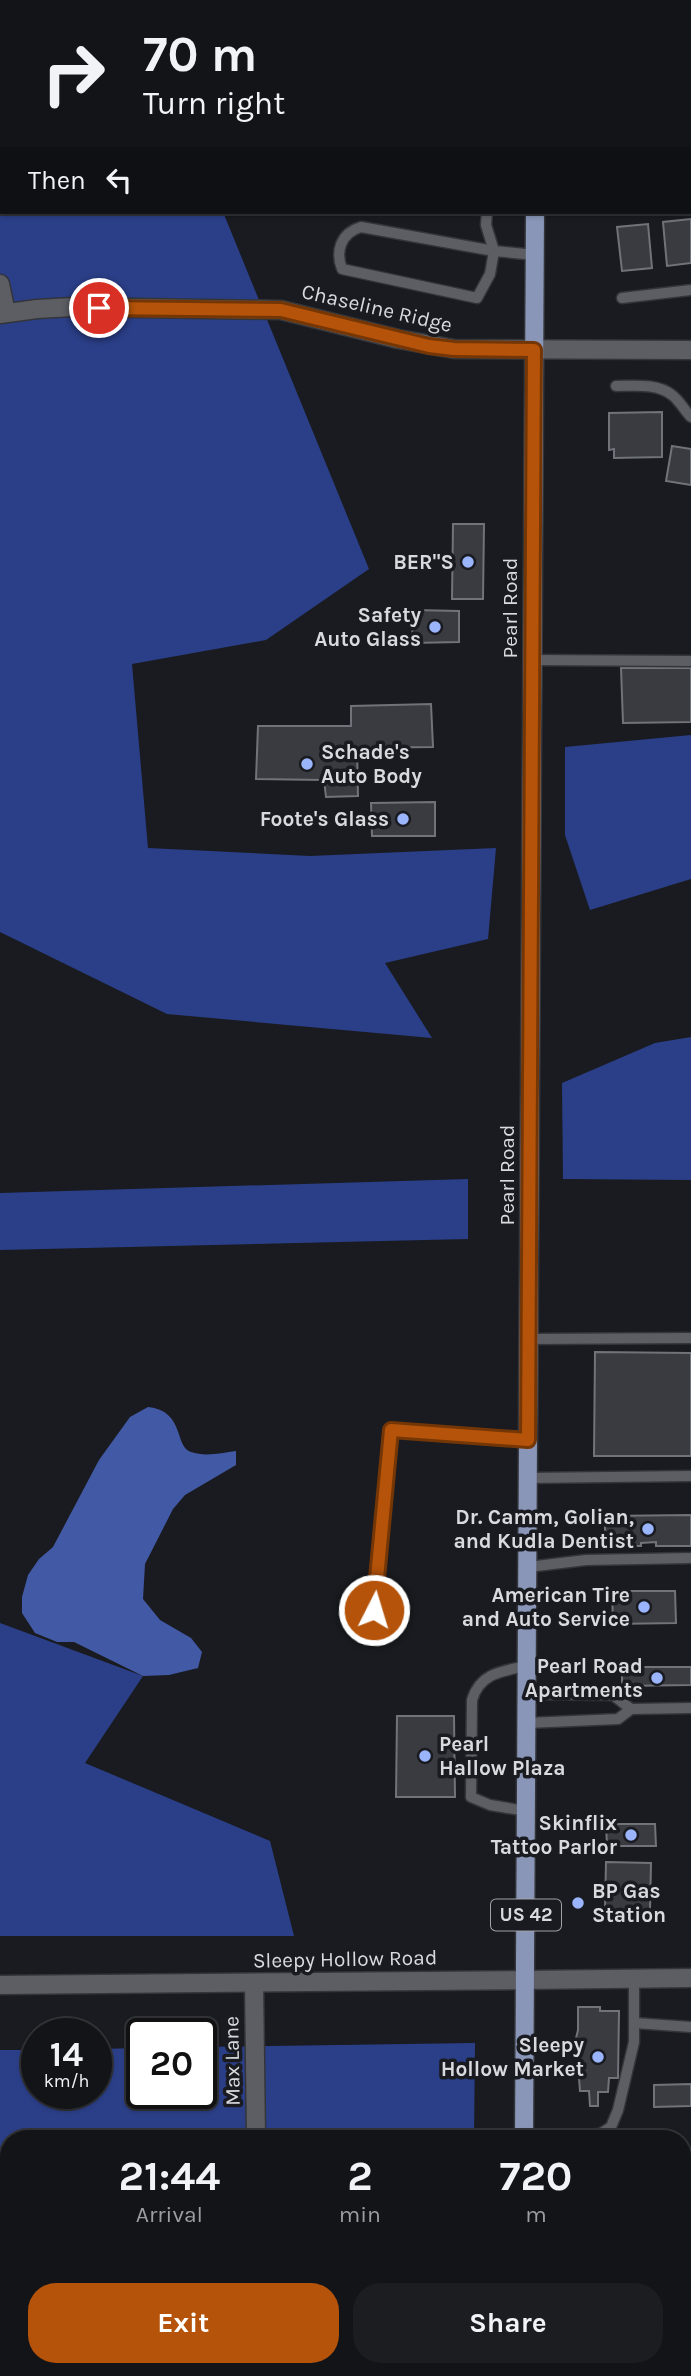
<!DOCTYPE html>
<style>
body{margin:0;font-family:Karla,sans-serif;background:#1c1d21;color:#f1f3f6;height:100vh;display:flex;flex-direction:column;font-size:26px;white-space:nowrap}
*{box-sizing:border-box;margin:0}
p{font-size:23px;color:#9d9ea2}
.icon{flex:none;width:38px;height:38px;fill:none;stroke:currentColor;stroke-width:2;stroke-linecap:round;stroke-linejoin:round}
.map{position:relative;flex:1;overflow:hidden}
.panel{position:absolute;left:0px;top:2130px;width:691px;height:247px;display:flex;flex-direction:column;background:#131418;border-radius:28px 28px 0 0;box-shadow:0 2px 5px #0004,0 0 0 2px #323337}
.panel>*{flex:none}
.guide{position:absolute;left:0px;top:0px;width:691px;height:214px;box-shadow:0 2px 5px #0004,0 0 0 2px #323337;background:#131418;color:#f1f3f6;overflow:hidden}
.speed{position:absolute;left:21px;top:2018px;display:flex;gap:14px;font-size:35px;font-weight:700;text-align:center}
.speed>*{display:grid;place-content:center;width:91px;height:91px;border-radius:50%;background:#131418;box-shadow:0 2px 5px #0004,0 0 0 2px #323337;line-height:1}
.speed small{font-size:18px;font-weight:400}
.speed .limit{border:4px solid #111;border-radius:10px;background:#fff;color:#111}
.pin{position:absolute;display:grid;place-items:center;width:60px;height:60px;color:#fff;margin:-30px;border:4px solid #fff;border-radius:50%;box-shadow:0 2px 7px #0007}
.me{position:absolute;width:77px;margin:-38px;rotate:5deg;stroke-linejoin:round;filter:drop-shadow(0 0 5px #0008)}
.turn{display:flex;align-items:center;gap:24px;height:147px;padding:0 28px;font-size:32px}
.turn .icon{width:91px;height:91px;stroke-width:2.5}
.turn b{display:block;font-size:49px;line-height:60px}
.then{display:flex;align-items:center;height:66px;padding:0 28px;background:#0003;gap:14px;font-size:26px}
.eta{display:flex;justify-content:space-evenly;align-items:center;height:119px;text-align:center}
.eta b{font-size:42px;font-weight:700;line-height:49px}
.primary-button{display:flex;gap:14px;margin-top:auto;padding:14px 28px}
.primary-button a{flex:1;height:80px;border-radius:28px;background:#b45309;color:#fff;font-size:28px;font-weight:700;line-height:80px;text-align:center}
.primary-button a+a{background:#1c1d21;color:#f1f3f6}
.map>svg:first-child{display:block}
</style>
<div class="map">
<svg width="691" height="2376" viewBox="0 0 691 2376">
<rect width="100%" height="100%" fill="#191b20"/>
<!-- forest -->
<g fill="#2b3f88">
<polygon points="0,0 136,0 137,2 2,2 2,212 223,212 369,569 266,640 132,664 148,848 310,856 496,848 488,939 385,963 432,1038 167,1014 0,932"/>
<polygon points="691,735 691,879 590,910 565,835 565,747"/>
<polygon points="691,1037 691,1180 563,1179 562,1083 655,1043"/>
<polygon points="468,1179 468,1239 0,1250 0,1193"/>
<polygon points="0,1623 143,1676 85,1763 270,1841 294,1936 0,1936"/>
<polygon points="475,2043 474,2138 9,2138 9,2368 471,2368 471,2376 0,2376 0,2050 37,2050 37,2093 96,2093 96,2049 142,2048 142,2093 201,2093 201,2047"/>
</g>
<!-- water -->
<path fill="#4259a5" d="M 148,1407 C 185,1411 174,1446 191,1452 C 205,1457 222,1453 236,1451 L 236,1465 L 185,1495 L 173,1509 L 145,1564 L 143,1599 L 160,1620 L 191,1638 L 202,1652 L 198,1668 L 169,1675 L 143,1676 L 74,1642 L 57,1642 L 35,1633 L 22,1613 L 22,1597 L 28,1575 L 39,1559 L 53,1547 L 99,1460 L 130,1417 Z"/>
<!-- building -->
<g fill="#393b41" stroke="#707379" stroke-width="2">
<polygon points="691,219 691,263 667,266 663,222"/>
<polygon points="648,224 652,268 622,271 617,227"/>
<polygon points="662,412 662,457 614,458 614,449 609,450 609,413"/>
<polygon points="672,446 691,449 691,485 666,481"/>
<polygon points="453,524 484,524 483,599 452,599"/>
<polygon points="413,610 459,611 459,642 412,643"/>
<polygon points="621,668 691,668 691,722 623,723"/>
<polygon points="431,704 433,747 357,748 358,796 326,797 324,780 256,779 258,726 351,726 351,706"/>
<polygon points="435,802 435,836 372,836 371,803"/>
<polygon points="595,1352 691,1353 691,1456 594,1456"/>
<polygon points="691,1515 691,1546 656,1546 656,1542 641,1543 641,1546 616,1546 615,1543 605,1543 605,1516"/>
<polygon points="612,1591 675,1591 676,1623 613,1624"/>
<polygon points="642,1667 691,1667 691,1685 622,1686 622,1671 642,1671"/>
<polygon points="397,1716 454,1716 455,1797 396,1797"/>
<polygon points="606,1824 655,1824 656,1846 607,1846"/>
<polygon points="606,1862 651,1863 650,1910 605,1909"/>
<polygon points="578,2007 600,2007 600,2011 619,2011 618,2078 609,2078 608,2092 598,2092 598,2106 590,2106 589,2091 580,2091 576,2038 578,2030"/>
<polygon points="691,2084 691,2106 654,2107 654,2085"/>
</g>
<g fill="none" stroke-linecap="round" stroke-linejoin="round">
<!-- lane casing -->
<g stroke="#333539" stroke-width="13">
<g id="lane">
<polyline points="430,0 430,2"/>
<polyline points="660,0 660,2"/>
<polyline points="382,2 382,0"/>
<polyline points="690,114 691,114"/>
<polyline points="487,212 486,225 494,251 535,255"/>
<path d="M 361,227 L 494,251 L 490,274 L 477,298 L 342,269 C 335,251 341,233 361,227 Z"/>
<polyline points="622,298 691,290"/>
<path d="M 616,386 C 634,386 657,383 672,395 C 680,401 684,410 691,417"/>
<polyline points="533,660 691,661"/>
<polyline points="529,1339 691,1338"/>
<polyline points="528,1478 691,1476"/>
<polyline points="528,1567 586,1560 691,1558"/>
<polyline points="374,1610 391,1430 528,1440"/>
<polyline points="527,1694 613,1695 631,1709"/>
<polyline points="527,1723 618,1719 631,1709 691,1708"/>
<path d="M 526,1811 L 490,1805 L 471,1797 L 472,1700 C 480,1673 502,1671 527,1666"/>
<polyline points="635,2023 691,2027"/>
<polyline points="524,2135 585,2135 600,2134 611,2127 618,2110 634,2042 634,1979"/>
</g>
</g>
<!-- street casing -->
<g stroke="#333539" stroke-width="21">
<g id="street">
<polyline points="0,284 6,313"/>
<polyline points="0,314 37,309 73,307 281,310 398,339 454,349 691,350"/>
<polyline points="254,1983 256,2138"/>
<polyline points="0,1985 525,1980"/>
<polyline points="0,2162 9,2161"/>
<polyline points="352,2376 352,2368"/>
</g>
</g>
<!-- secondary casing -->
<g stroke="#333539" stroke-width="21">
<polyline id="secondary" points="525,1980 691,1978"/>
</g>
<!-- primary casing -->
<g stroke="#333539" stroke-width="21">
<g id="primary">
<polyline points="537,2 537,0"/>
<polyline points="524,2138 535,212"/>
<polyline points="522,2376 522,2368"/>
</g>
</g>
<!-- lane -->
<use href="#lane" stroke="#5c5e64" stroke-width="10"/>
<!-- street -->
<use href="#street" stroke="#5c5e64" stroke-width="18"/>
<!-- secondary -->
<use href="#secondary" stroke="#5c5e64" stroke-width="18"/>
<!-- primary -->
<use href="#primary" stroke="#8996b7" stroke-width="18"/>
</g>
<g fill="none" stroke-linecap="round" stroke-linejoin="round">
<!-- route casing -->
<g stroke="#753606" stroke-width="18">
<polyline id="route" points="99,308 281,310 429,346 454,349 534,350 528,1440 391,1430 374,1610"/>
</g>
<!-- route -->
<use href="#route" stroke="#b45309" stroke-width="12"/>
</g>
<!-- markers -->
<g fill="#9bb5fd" stroke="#191b20" stroke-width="2.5">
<circle cx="468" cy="562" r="7"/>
<circle cx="435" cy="627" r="7"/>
<circle cx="307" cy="764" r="7"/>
<circle cx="403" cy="819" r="7"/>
<circle cx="648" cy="1529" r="7"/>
<circle cx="644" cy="1607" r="7"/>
<circle cx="657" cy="1678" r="7"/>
<circle cx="425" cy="1756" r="7"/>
<circle cx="631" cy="1835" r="7"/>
<circle cx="578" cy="1903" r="7"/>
<circle cx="598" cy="2057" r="7"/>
</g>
<g text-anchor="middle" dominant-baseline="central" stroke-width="7" stroke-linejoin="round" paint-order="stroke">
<!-- shield labels -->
<rect fill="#191b20" stroke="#9fa1a5" stroke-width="2" x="491" y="1899.5" width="70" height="31" rx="5"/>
<g font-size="19" font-weight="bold" fill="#d8dade">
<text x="526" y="1915">US 42</text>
</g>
<!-- street labels -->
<g font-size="21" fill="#d8dade" stroke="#191b20">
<text transform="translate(377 308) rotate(13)">Chaseline Ridge</text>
<text transform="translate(510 608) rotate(-90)">Pearl Road</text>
<text transform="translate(507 1175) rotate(-90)">Pearl Road</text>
<text transform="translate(345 1959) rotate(-1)">Sleepy Hollow Road</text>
<text transform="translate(232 2061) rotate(-91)">Max Lane</text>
</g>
<!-- poi labels -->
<g font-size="21" font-weight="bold" fill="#d8dade" stroke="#191b20" text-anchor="end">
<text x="454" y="562">BER"S</text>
<text x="421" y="615">Safety<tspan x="421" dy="24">Auto Glass</tspan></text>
<text x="321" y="752" text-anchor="start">Schade's<tspan x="321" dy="24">Auto Body</tspan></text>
<text x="389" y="819">Foote's Glass</text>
<text x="634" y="1517">Dr. Camm, Golian,<tspan x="634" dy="24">and Kudla Dentist</tspan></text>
<text x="630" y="1595">American Tire<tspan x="630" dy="24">and Auto Service</tspan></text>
<text x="643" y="1666">Pearl Road<tspan x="643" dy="24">Apartments</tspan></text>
<text x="439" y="1744" text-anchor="start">Pearl<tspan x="439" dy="24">Hallow Plaza</tspan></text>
<text x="617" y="1823">Skinflix<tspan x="617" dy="24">Tattoo Parlor</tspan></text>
<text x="592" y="1891" text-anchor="start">BP Gas<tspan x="592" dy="24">Station</tspan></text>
<text x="584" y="2045">Sleepy<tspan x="584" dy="24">Hollow Market</tspan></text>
</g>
</g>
</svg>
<div class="speed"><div>14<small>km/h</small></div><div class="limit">20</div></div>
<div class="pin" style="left:99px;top:308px;background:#d93025"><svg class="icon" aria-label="arrive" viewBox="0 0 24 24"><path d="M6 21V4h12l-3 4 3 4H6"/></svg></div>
<svg class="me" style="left:374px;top:1610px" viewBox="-20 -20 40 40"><circle r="17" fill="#b45309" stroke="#fff" stroke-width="3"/><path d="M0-11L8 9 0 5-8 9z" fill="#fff"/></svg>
<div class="guide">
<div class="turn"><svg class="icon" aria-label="right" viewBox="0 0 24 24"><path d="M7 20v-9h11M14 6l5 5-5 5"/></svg><div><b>70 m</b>Turn right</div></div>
<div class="then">Then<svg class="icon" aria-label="left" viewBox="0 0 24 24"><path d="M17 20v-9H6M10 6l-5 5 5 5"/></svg></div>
</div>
<section class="panel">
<div class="eta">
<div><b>21:44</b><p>Arrival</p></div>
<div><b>2</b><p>min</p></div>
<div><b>720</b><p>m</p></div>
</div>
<div class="primary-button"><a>Exit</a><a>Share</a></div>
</section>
</div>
